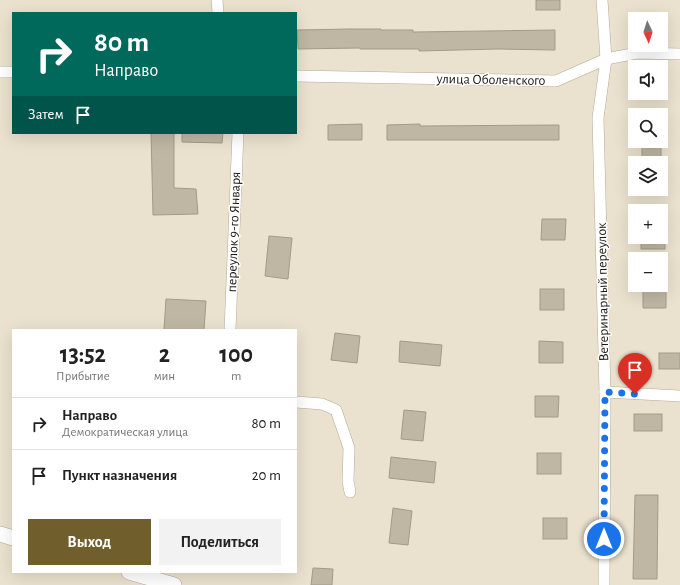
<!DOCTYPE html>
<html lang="ru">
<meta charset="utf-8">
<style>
body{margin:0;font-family:"Alegreya Sans",sans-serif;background:#f2f2f2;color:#222;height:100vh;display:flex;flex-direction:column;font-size:15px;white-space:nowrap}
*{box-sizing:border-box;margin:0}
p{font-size:13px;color:#767676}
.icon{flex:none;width:22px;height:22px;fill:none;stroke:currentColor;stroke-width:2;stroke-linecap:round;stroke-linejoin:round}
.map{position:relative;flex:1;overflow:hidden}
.sheet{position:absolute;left:12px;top:329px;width:285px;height:244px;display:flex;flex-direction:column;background:#fff;border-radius:0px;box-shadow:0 4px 16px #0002}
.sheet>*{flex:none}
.banner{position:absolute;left:12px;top:12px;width:285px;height:122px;border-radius:0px;box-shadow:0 4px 16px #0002;background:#00695c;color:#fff;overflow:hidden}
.needle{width:26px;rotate:176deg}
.tools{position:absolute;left:628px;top:12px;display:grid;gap:8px}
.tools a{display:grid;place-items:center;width:40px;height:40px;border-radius:0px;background:#fff;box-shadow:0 4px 16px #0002;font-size:20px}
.pin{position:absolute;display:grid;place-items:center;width:34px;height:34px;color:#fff;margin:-41px -17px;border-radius:50% 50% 50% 0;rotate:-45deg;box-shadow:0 0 4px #0007}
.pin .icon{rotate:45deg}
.me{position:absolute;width:44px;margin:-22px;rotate:0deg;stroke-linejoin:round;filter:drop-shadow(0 0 3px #0008)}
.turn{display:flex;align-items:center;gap:14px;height:84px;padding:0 16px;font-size:18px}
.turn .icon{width:52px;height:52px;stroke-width:2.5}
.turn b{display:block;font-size:28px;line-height:34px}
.then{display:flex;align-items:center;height:38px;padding:0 16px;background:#0003;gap:8px;font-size:15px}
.eta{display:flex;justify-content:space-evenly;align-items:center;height:68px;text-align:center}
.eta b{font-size:24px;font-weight:600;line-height:28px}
.primary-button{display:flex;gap:8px;margin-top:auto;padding:8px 16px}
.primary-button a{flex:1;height:46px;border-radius:0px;background:#705e2c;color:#fff;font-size:16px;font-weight:600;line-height:46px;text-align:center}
.primary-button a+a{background:#f2f2f2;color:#222}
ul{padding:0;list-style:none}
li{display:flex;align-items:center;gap:12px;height:52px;padding:0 16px;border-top:1px solid #e0e0e0}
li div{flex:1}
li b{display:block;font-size:15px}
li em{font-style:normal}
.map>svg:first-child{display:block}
</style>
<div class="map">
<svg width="680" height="585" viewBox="0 0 680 585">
<rect width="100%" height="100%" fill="#eae1ce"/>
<!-- building -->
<g fill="#bfb6a4" stroke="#a39b89">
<rect x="536" y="0" width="24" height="10"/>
<polygon points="350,29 381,29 381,30 413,30 413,32 555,30 555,50 498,49 419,51 419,49 360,49 360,48 298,49 297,30"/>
<polygon points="362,124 362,140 328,140 328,125"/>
<polygon points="420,124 420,126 559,125 559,140 387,140 387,125"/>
<polygon points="151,133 174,133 174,188 196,189 198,214 153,215"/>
<polygon points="182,133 223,133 222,143 182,142"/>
<rect x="642" y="141" width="19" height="22"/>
<polygon points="542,219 566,219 565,240 541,240"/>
<polygon points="269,236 292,238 288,279 265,276"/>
<rect x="641" y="237" width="24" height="12"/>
<polygon points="643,286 666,287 666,308 643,308"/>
<rect x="540" y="289" width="24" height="21"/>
<polygon points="166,299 206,301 204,330 164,330"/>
<polygon points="335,333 360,336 357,363 331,360"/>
<polygon points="400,341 442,345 440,366 399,362"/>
<polygon points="539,341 563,342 563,363 539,363"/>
<rect x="659" y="353" width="21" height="16"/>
<polygon points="535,396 559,396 558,417 535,417"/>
<polygon points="404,410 426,412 423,441 401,439"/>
<rect x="634" y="414" width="28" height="17"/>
<rect x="537" y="453" width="24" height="21"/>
<polygon points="391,457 436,462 434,483 389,478"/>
<polygon points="635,495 658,495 657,579 633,579"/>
<polygon points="393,508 412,511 408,545 389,543"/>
<rect x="543" y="518" width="24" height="21"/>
<polygon points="313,568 333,569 332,585 311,585"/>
</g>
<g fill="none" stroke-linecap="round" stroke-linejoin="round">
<!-- street casing -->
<g stroke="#b4ab99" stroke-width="12">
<g id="street">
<polyline points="217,0 218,13"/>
<polyline points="602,0 606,59 598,118 605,392 604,585"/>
<polyline points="0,72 13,72"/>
<polyline points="296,76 556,81 606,59 637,53 680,54"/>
<polyline points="230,330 238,133"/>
<polyline points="605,392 680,396"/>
<polyline points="296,402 322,404 336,410 349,448 348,481 350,492"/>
</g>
</g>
<!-- secondary casing -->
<g stroke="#b4ab99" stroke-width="16">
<g id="secondary">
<polyline points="0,534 13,538"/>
<polyline points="129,572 174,585"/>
</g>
</g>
<!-- street -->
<use href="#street" stroke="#fff" stroke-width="11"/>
<!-- secondary -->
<use href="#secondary" stroke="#fff" stroke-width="15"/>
</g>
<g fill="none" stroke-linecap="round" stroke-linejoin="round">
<!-- route -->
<polyline stroke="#1a73e8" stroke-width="7" stroke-dasharray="0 12.6" points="604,539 605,392 635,394"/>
</g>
<g text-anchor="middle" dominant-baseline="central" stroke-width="3" stroke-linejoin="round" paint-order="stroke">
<!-- street labels -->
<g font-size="14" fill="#19160f" stroke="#fff">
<text transform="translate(491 80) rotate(1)">улица Оболенского</text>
<text transform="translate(234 232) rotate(-88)">переулок 9-го Января</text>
<text transform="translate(603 292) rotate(-91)">Ветеринарный переулок</text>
</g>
</g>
</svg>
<div class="tools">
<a><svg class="needle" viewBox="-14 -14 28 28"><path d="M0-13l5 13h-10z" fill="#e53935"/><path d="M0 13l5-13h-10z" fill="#767676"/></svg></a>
<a><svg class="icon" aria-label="sound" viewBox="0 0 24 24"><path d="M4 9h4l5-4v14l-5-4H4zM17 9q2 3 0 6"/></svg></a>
<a><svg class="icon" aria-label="search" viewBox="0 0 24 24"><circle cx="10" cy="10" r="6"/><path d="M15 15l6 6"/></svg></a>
<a><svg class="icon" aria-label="layers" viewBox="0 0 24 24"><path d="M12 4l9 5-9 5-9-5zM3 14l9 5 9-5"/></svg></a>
<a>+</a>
<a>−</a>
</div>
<div class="pin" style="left:635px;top:394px;background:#d93025"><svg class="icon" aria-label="arrive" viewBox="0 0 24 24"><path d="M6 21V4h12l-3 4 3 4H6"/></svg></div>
<svg class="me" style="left:604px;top:539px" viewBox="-20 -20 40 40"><circle r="17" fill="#1a73e8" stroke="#fff" stroke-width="3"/><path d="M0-11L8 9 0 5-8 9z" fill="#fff"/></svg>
<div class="banner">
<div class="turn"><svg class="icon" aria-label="right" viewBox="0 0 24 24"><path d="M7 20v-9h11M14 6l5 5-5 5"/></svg><div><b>80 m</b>Направо</div></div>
<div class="then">Затем<svg class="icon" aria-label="arrive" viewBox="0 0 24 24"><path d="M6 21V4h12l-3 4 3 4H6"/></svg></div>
</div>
<section class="sheet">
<div class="eta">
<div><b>13:52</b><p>Прибытие</p></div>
<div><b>2</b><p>мин</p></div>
<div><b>100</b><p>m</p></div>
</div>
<ul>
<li><svg class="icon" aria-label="right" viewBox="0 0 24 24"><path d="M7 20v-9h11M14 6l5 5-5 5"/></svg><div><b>Направо</b><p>Демократическая улица</p></div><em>80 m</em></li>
<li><svg class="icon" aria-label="arrive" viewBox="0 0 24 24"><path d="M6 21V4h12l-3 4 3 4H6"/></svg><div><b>Пункт назначения</b></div><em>20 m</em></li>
</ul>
<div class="primary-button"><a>Выход</a><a>Поделиться</a></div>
</section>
</div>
